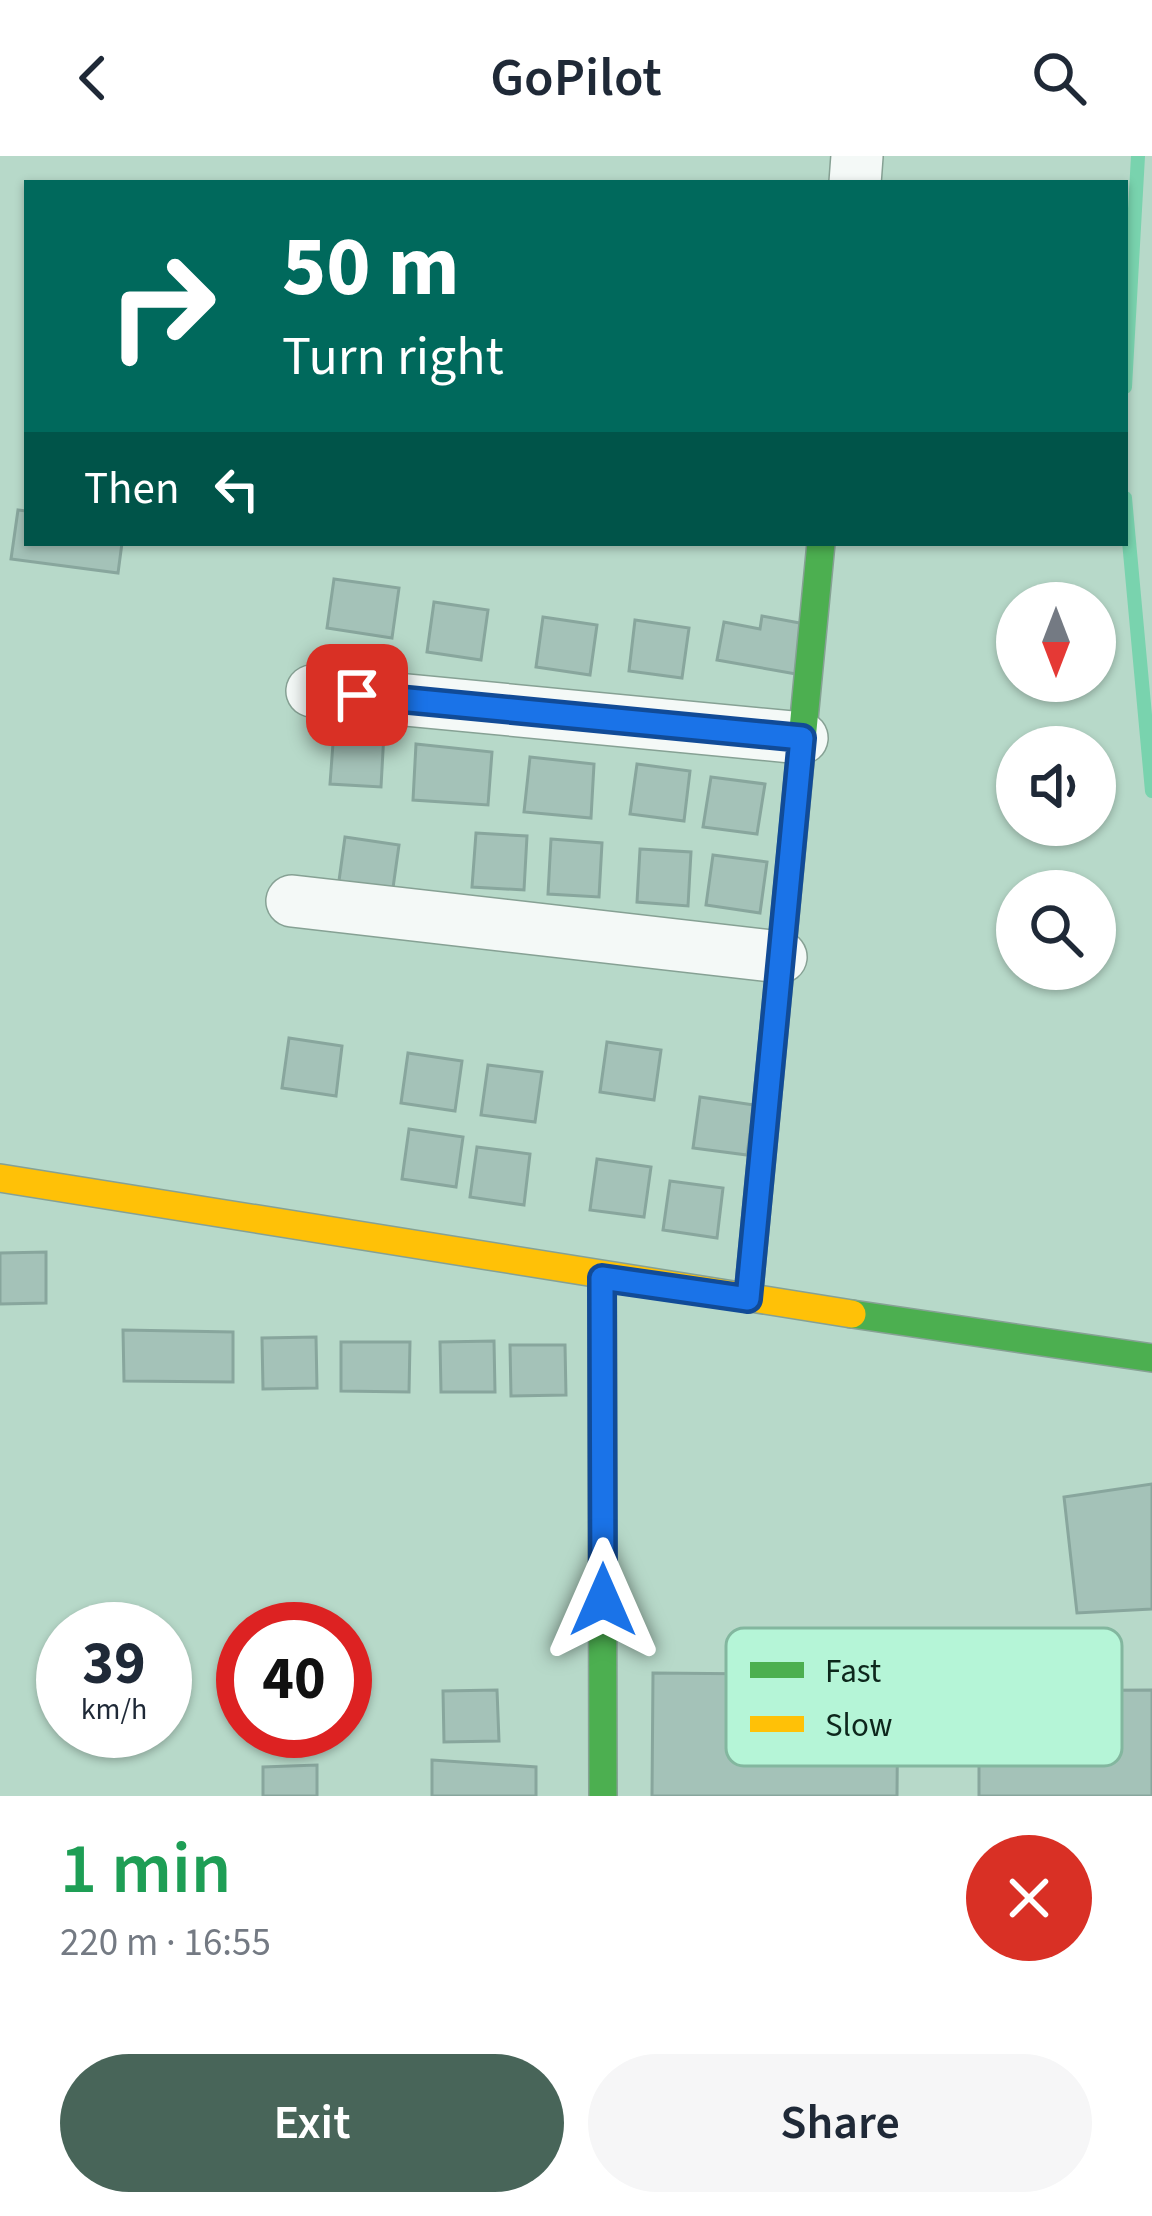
<!DOCTYPE html>
<meta charset="utf-8">
<style>
body{margin:0;font-family:"Source Sans 3",sans-serif;background:#f6f6f7;color:#1f2937;height:100vh;display:flex;flex-direction:column;font-size:45px;white-space:nowrap}
*{box-sizing:border-box;margin:0}
p{font-size:39px;color:#747a83}
.icon{flex:none;width:66px;height:66px;fill:none;stroke:currentColor;stroke-width:2;stroke-linecap:round;stroke-linejoin:round}
.map{position:relative;height:1640px;overflow:hidden}
.sheet{display:flex;flex-direction:column;background:#fff;flex:1}
.sheet>*{flex:none}
.banner{position:absolute;left:24px;top:24px;width:1104px;height:366px;border-radius:0px;box-shadow:0 3px 9px #0004;background:#00695c;color:#fff;overflow:hidden}
.needle{width:78px;rotate:180deg}
.buttons{position:absolute;left:996px;top:426px;display:grid;gap:24px}
.buttons a{display:grid;place-items:center;width:120px;height:120px;border-radius:50%;background:#fff;box-shadow:0 3px 9px #0004;font-size:60px}
.speed{position:absolute;left:36px;top:1446px;display:flex;gap:24px;font-size:60px;font-weight:700;text-align:center}
.speed>*{display:grid;place-content:center;width:156px;height:156px;border-radius:50%;background:#fff;box-shadow:0 3px 9px #0004;line-height:1}
.speed small{font-size:30px;font-weight:400}
.speed .limit{border:18px solid #d22;background:#fff;color:#111}
.pin{position:absolute;display:grid;place-items:center;width:102px;height:102px;color:#fff;margin:-51px;border-radius:24px;box-shadow:0 6px 18px #0006}
.me{position:absolute;width:132px;margin:-66px;rotate:0deg;stroke-linejoin:round;filter:drop-shadow(0 0 9px #0008)}
.turn{display:flex;align-items:center;gap:42px;height:252px;padding:0 60px;font-size:54px}
.turn .icon{width:156px;height:156px;stroke-width:2.5}
.turn b{display:block;font-size:84px;line-height:102px}
.then{display:flex;align-items:center;height:114px;padding:0 60px;background:#0003;gap:24px;font-size:45px}
.round{display:grid;place-items:center;flex:none;width:126px;height:126px;border-radius:63px;background:#f6f6f7}
.headline{display:flex;align-items:center;justify-content:space-between;height:204px;padding:0 60px}
h1{font-size:72px;font-weight:600;line-height:90px;color:#1e9e55}
.primary-button{display:flex;gap:24px;margin-top:auto;padding:24px 60px}
.primary-button a{flex:1;height:138px;border-radius:72px;background:#486559;color:#fff;font-size:48px;font-weight:600;line-height:138px;text-align:center}
.primary-button a+a{background:#f6f6f7;color:#1f2937}
header{display:flex;justify-content:space-between;align-items:center;height:156px;padding:0 60px;background:#fff;font-size:54px;font-weight:600}
.map>svg:first-child{display:block}
</style>
<header><svg class="icon" aria-label="back" viewBox="0 0 24 24"><path d="M15 5l-7 7 7 7"/></svg>GoPilot<svg class="icon" aria-label="search" viewBox="0 0 24 24"><circle cx="10" cy="10" r="6"/><path d="M15 15l6 6"/></svg></header>
<div class="map">
<svg width="1152" height="1640" viewBox="0 0 1152 1640">
<rect width="100%" height="100%" fill="#b7d9c9"/>
<g fill="none" stroke-linecap="round" stroke-linejoin="round">
<!-- stream -->
<g stroke="#79d3ae" stroke-width="14">
<polyline points="1125,231 1138,0"/>
<polyline points="1125,342 1152,635"/>
</g>
</g>
<!-- building -->
<g fill="#a4c2b8" stroke="#88a69d" stroke-width="3">
<polygon points="18,354 27,355 27,387 122,387 118,417 11,403"/>
<polygon points="334,423 399,432 392,482 327,472"/>
<polygon points="434,446 488,454 481,504 427,496"/>
<polygon points="762,460 805,468 796,518 717,504 724,466 760,473"/>
<polygon points="543,461 597,469 590,519 536,511"/>
<polygon points="635,464 689,472 682,522 629,515"/>
<polygon points="334,574 384,577 381,631 330,628"/>
<polygon points="416,588 492,596 488,649 413,644"/>
<polygon points="530,601 594,608 591,662 524,656"/>
<polygon points="637,608 690,615 684,665 630,658"/>
<polygon points="711,621 765,628 757,678 703,671"/>
<polygon points="476,677 527,680 524,734 472,731"/>
<polygon points="345,681 399,689 392,739 338,732"/>
<polygon points="551,683 602,687 599,741 548,738"/>
<polygon points="640,693 691,696 688,750 637,746"/>
<polygon points="713,699 767,706 760,757 706,749"/>
<polygon points="289,882 342,890 336,940 282,932"/>
<polygon points="607,886 661,894 654,944 600,936"/>
<polygon points="408,897 462,905 455,955 401,947"/>
<polygon points="488,909 542,916 535,966 481,959"/>
<polygon points="700,941 754,949 747,999 693,992"/>
<polygon points="409,973 463,981 456,1031 402,1023"/>
<polygon points="477,991 530,998 524,1049 470,1041"/>
<polygon points="597,1003 651,1011 644,1061 590,1054"/>
<polygon points="670,1025 723,1032 717,1082 663,1074"/>
<polygon points="46,1096 46,1147 0,1148 0,1097"/>
<polygon points="123,1174 233,1176 233,1226 124,1225"/>
<polygon points="316,1181 317,1232 263,1233 262,1182"/>
<polygon points="494,1185 495,1236 441,1236 440,1186"/>
<polygon points="341,1186 410,1186 409,1236 341,1235"/>
<polygon points="510,1189 565,1189 566,1239 511,1240"/>
<polygon points="1152,1328 1152,1453 1077,1457 1064,1341"/>
<polygon points="653,1517 898,1519 897,1640 652,1640"/>
<polygon points="497,1534 499,1585 444,1586 443,1535"/>
<polygon points="1152,1534 1152,1640 979,1640 979,1535"/>
<polygon points="432,1604 536,1611 536,1640 432,1640"/>
<polygon points="317,1609 317,1640 263,1640 263,1611"/>
</g>
<g fill="none" stroke-linecap="round" stroke-linejoin="round">
<!-- street casing -->
<g stroke="#86a194" stroke-width="54">
<g id="street">
<polyline points="855,27 857,0"/>
<polyline points="312,535 802,582"/>
<polyline points="292,745 781,801"/>
</g>
</g>
<!-- fast casing -->
<g stroke="#86a194" stroke-width="30">
<g id="fast">
<polyline points="602,1122 603,1640"/>
<polyline points="748,1143 821,387"/>
<polyline points="852,1158 1152,1202"/>
</g>
</g>
<!-- slow casing -->
<g stroke="#86a194" stroke-width="30">
<polyline id="slow" points="0,1022 852,1158"/>
</g>
<!-- street -->
<use href="#street" stroke="#f4f9f7" stroke-width="51"/>
<!-- fast -->
<use href="#fast" stroke="#4caf50" stroke-width="27"/>
<!-- slow -->
<use href="#slow" stroke="#ffc107" stroke-width="27"/>
</g>
<g fill="none" stroke-linecap="round" stroke-linejoin="round">
<!-- route casing -->
<g stroke="#114b97" stroke-width="30">
<polyline id="route" points="357,539 802,582 748,1143 602,1122 603,1444"/>
</g>
<!-- route -->
<use href="#route" stroke="#1a73e8" stroke-width="21"/>
</g>
<!-- legend -->
<rect x="726" y="1472" width="396" height="138" rx="18" fill="#b5f5d7" stroke="#83b79f" stroke-width="3"/>
<rect x="750" y="1506" width="54" height="16" fill="#4caf50"/>
<rect x="750" y="1560" width="54" height="16" fill="#ffc107"/>
<g font-size="33" fill="#0d271c">
<text x="825" y="1526">Fast</text>
<text x="825" y="1580">Slow</text>
</g>
</svg>
<div class="buttons">
<a><svg class="needle" viewBox="-14 -14 28 28"><path d="M0-13l5 13h-10z" fill="#e53935"/><path d="M0 13l5-13h-10z" fill="#747a83"/></svg></a>
<a><svg class="icon" aria-label="sound" viewBox="0 0 24 24"><path d="M4 9h4l5-4v14l-5-4H4zM17 9q2 3 0 6"/></svg></a>
<a><svg class="icon" aria-label="search" viewBox="0 0 24 24"><circle cx="10" cy="10" r="6"/><path d="M15 15l6 6"/></svg></a>
</div>
<div class="speed"><div>39<small>km/h</small></div><div class="limit">40</div></div>
<div class="pin" style="left:357px;top:539px;background:#d93025"><svg class="icon" aria-label="arrive" viewBox="0 0 24 24"><path d="M6 21V4h12l-3 4 3 4H6"/></svg></div>
<svg class="me" style="left:603px;top:1444px" viewBox="-20 -20 40 40"><path d="M0-17L14 15 0 8-14 15z" fill="#1a73e8" stroke="#fff" stroke-width="4"/></svg>
<div class="banner">
<div class="turn"><svg class="icon" aria-label="right" viewBox="0 0 24 24"><path d="M7 20v-9h11M14 6l5 5-5 5"/></svg><div><b>50 m</b>Turn right</div></div>
<div class="then">Then<svg class="icon" aria-label="left" viewBox="0 0 24 24"><path d="M17 20v-9H6M10 6l-5 5 5 5"/></svg></div>
</div>
</div>
<section class="sheet">
<div class="headline"><div><h1>1 min</h1><p>220 m · 16:55</p></div><a class="round" style="background:#d93025;color:#fff"><svg class="icon" aria-label="close" viewBox="0 0 24 24"><path d="M6 6l12 12M18 6L6 18"/></svg></a></div>
<div class="primary-button"><a>Exit</a><a>Share</a></div>
</section>
